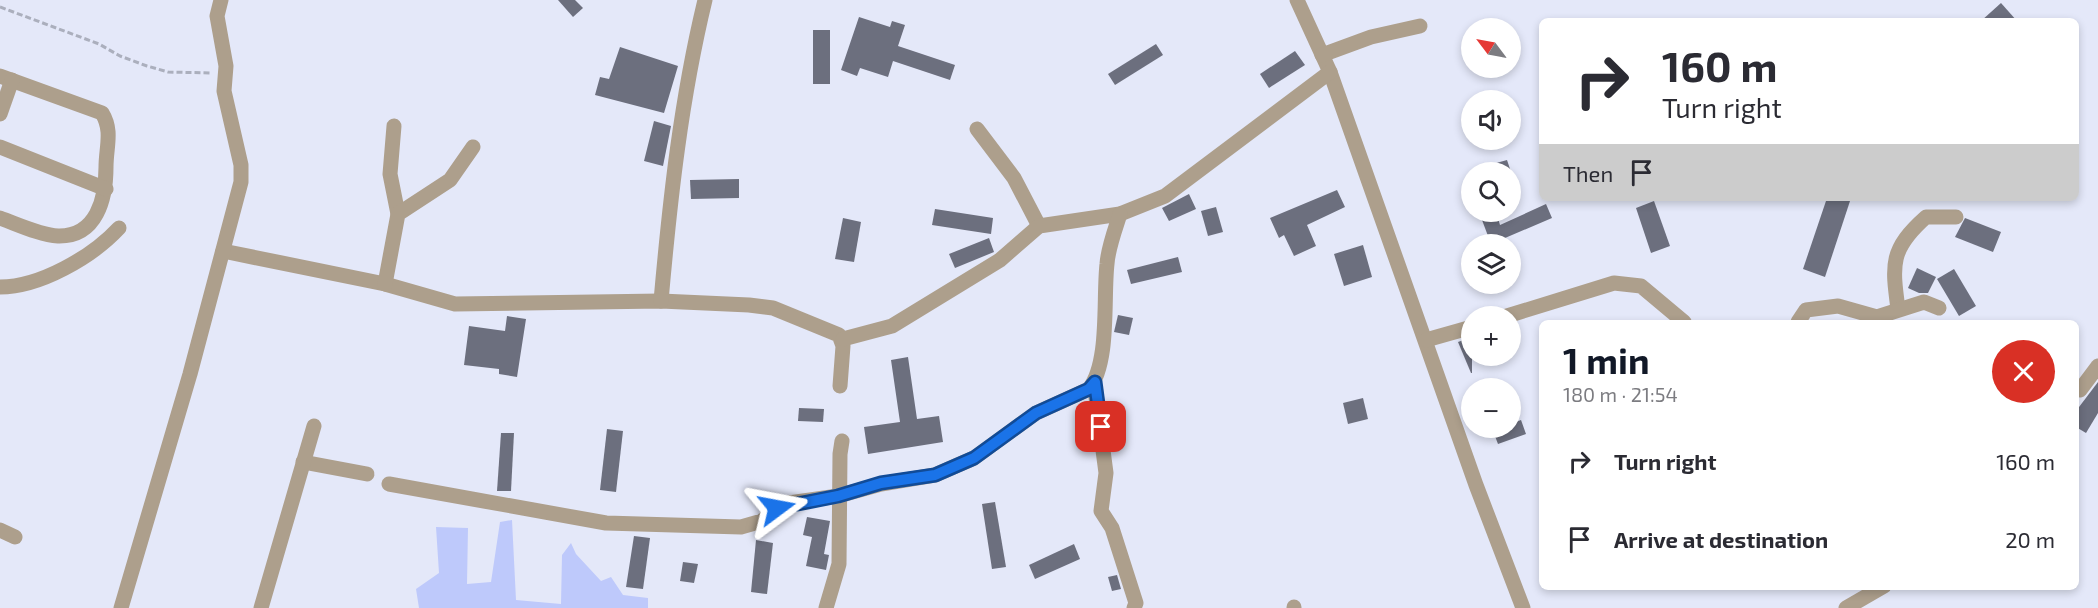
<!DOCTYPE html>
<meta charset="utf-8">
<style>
body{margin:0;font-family:"Exo 2",sans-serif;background:#f7f7f7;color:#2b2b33;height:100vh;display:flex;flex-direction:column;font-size:22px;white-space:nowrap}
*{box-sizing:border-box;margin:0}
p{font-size:20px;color:#7c7c81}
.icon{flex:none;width:33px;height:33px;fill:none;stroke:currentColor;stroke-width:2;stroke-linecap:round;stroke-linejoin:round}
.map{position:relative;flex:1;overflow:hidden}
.sheet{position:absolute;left:1539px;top:320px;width:540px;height:270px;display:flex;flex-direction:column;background:#fff;border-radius:9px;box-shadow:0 3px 9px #0003}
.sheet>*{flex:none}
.guide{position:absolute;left:1539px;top:18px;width:540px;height:183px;border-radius:9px;box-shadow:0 3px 9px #0003;background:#fff;color:#2b2b33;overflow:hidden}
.needle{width:39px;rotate:302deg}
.buttons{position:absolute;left:1461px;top:18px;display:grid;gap:12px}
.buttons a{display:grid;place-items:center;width:60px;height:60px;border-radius:50%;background:#fff;box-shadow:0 3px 9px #0003;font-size:30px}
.pin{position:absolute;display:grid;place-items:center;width:51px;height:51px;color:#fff;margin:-26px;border-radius:12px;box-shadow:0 3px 9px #0006}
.me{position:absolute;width:66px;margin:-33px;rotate:77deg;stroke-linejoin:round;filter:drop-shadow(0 0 4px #0008)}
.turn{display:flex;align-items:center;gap:21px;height:126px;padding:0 24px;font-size:27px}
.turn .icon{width:78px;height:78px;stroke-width:2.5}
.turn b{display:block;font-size:42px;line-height:51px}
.then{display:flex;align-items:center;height:57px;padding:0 24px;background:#0003;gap:12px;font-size:22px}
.round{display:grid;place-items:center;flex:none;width:63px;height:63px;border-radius:32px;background:#f7f7f7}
.head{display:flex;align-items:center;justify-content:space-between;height:102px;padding:0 24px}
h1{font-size:36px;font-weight:700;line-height:45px;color:#111827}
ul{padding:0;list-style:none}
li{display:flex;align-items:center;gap:18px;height:78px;padding:0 24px}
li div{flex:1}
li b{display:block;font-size:22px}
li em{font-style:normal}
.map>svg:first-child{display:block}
</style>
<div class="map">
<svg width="2098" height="608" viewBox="0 0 2098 608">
<rect width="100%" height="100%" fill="#e4e8f9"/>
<!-- water -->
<polygon fill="#bec9fb" points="512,520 516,600 561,604 562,555 571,543 576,554 601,581 611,577 623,595 648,598 648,608 419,608 416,589 439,573 436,527 468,528 467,584 491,582 500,522"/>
<!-- building -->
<g fill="#6c6f7e">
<polygon points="558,0 575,0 583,8 573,17"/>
<polygon points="2001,3 2017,21 1981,21"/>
<polygon points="859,17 890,27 892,21 905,25 898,46 955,65 950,80 893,61 888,77 860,68 857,76 841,70"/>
<rect x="813" y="30" width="17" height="54"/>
<polygon points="1156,44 1163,55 1115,85 1108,74"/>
<polygon points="620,47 678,66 664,113 595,95 600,77 609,79"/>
<polygon points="1295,51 1305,65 1269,88 1260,74"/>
<polygon points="654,121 671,126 663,166 644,161"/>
<polygon points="1507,160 1511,172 1475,172 1475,169"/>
<polygon points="739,179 739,198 691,199 690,180"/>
<polygon points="1337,190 1345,207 1307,225 1316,246 1294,256 1284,235 1279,238 1270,218"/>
<polygon points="1189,194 1196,209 1169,221 1162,208"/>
<polygon points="1827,198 1851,198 1825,277 1803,269"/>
<polygon points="1654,201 1670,246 1651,253 1636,208"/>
<polygon points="1546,204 1552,218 1491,244 1479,212 1496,212 1500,225"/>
<polygon points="1216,207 1223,232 1208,236 1201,211"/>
<polygon points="935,209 993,218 991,234 932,225"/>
<polygon points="843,218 861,222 854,262 835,259"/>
<polygon points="1965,218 2001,232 1993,252 1955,237"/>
<polygon points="989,238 994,252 955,268 949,254"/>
<polygon points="1363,245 1372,277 1344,286 1334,254"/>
<polygon points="1178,257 1182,272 1131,284 1127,270"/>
<polygon points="1917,268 1936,277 1928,293 1919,293 1908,288"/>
<polygon points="1954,269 1976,306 1959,316 1937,279"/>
<polygon points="1118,315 1133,318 1129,335 1114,332"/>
<polygon points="507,316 526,319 517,377 499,374 499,369 464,365 469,326 505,331"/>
<polygon points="1472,337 1472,373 1471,373 1458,342"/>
<polygon points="908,357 917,419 939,416 943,442 868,454 864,427 900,422 891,360"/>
<polygon points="2098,382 2098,413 2086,433 2076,427 2076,411"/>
<polygon points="1363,398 1368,419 1348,424 1343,403"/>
<polygon points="799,408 824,409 823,422 798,421"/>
<polygon points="1521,420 1526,434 1498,444 1493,431 1510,428 1510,424"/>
<polygon points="607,429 623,431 616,492 600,490"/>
<polygon points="501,433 514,433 511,491 497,491"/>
<polygon points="995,502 1006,567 992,569 982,504"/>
<polygon points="807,517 830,521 824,554 829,555 826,570 806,566 812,537 803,535"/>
<polygon points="634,536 650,538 643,589 626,587"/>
<polygon points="756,540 773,543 767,594 751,592"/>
<polygon points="1074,544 1080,559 1035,579 1029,565"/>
<polygon points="683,562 698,564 694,583 680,581"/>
<polygon points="1117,575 1121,589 1112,591 1108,577"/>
</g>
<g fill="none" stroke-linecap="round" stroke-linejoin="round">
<!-- path -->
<polyline stroke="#abafbd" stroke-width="3" stroke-dasharray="6 3" stroke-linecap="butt" points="0,7 99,44 120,56 147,66 168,72 211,73"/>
<!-- minor -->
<g stroke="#ad9f8c" stroke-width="15">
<polyline points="1297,0 1330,72 1476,485 1523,608"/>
<polyline points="1322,55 1371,37 1420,26"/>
<path d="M 0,76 L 102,113 C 113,131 106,147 106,167 C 106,198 97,237 58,236 C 40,235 17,224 0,218"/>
<polyline points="0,114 12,80"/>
<polyline points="394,126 390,174 398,214"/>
<polyline points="977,129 1014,178 1039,226"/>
<polyline points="0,147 106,189"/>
<polyline points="223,251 385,284 455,304 661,301 749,305 773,308 839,335 843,346 840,386"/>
<polyline points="385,284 398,214 450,180 473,147"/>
<path d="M 0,287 C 40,287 92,257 119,228"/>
<path d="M 661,301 C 670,199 681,99 705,0"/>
<path d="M 1898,309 C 1892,264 1890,249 1926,217 L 1956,217"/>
<polyline points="1507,316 1614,283 1641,286 1684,322"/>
<polyline points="1798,322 1806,310 1838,306 1877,317 1924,302 1939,308"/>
<polyline points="843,339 892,326 1000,260 1039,226 1120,214 1165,196 1330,72"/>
<polyline points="1426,340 1472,327"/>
<polyline points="1094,382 1106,473 1101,511 1112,528 1136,603 1134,608"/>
<polyline points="2080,390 2098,366"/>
<polyline points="303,462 367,474"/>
<path d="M 389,484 L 606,523 L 741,527 L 762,521 L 777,508 L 789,503 L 838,496 L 881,484 L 935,475 L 974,458 L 1036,413 L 1089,389 C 1110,362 1103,299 1107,264 C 1108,248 1115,230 1120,214"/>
<polyline points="0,530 15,537"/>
<polyline points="1294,607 1294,608"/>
<polyline points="121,608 190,374 241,182 241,165 224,91 226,66 217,16 221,0"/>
<polyline points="261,608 314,426"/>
<polyline points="826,608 839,564 840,454 842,441"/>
<polyline points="1846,608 1884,586"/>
</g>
</g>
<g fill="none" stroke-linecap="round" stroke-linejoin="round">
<!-- route casing -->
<g stroke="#114b97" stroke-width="15">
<polyline id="route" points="777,508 838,496 881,483 935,475 974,458 1036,413 1089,389 1095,382 1101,427"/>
</g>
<!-- route -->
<use href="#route" stroke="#1a73e8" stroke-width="10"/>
</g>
</svg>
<div class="buttons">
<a><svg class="needle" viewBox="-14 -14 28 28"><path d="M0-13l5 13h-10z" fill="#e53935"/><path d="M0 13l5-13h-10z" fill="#7c7c81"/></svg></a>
<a><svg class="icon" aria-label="sound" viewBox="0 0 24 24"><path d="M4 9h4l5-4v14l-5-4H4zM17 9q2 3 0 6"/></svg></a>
<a><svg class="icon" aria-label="search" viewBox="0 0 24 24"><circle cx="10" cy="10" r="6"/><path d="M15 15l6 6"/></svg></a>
<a><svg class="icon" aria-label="layers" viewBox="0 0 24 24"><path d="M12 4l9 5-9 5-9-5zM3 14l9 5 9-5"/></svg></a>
<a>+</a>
<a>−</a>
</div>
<div class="pin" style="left:1101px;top:427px;background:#d93025"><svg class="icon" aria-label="arrive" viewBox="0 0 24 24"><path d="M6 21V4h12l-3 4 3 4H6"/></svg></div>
<svg class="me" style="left:777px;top:508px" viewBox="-20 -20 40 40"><path d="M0-17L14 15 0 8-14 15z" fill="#1a73e8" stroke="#fff" stroke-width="4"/></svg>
<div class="guide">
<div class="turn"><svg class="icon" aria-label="right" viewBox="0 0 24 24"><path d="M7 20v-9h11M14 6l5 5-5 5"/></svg><div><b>160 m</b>Turn right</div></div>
<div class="then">Then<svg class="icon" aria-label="arrive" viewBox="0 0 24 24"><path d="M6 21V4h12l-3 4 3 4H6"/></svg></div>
</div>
<section class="sheet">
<div class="head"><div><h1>1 min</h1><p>180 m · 21:54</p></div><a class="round" style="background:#d93025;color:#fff"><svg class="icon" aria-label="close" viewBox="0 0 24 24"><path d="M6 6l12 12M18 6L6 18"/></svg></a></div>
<ul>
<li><svg class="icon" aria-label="right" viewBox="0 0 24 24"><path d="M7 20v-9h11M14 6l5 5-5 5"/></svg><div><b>Turn right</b></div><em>160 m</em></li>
<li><svg class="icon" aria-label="arrive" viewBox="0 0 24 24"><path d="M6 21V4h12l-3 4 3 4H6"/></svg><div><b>Arrive at destination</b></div><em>20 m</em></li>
</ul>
</section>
</div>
